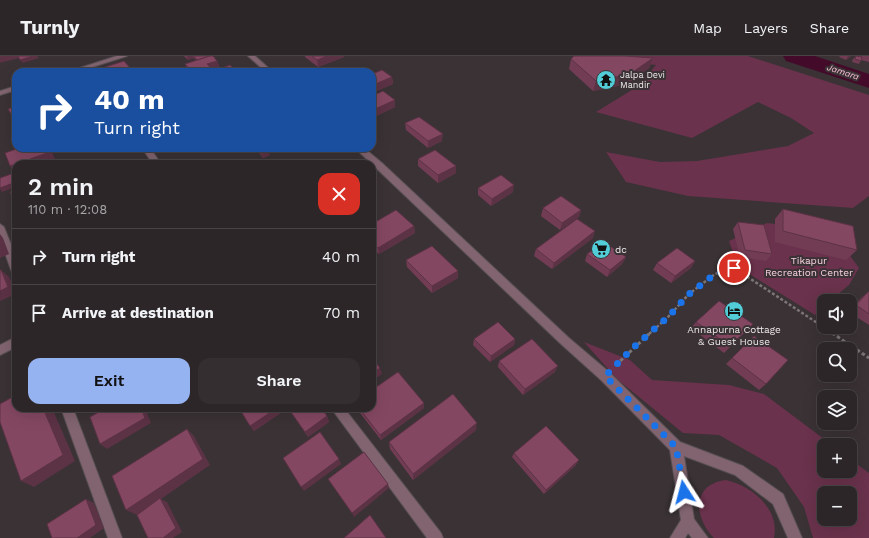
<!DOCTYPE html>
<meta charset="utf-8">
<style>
body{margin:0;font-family:"Work Sans",sans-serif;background:#342e30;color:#f1f3f6;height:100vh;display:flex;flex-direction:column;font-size:15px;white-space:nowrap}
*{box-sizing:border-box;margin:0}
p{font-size:13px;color:#a6a5a8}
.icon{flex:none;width:22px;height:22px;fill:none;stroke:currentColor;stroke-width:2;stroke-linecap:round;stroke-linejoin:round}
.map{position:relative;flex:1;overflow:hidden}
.side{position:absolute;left:12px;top:104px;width:364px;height:252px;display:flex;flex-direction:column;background:#2c2628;border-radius:12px;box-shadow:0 4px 16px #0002,0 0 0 1px #484345}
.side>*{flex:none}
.top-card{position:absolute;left:12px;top:12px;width:364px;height:84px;border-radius:12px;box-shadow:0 4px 16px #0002,0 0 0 1px #484345;background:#1a4fa0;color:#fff;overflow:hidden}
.fabs{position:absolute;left:817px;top:238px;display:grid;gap:8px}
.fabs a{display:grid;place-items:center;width:40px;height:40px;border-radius:8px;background:#2c2628;box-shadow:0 4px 16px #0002,0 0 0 1px #484345;font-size:20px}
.pin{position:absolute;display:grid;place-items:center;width:34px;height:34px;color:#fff;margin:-17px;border:2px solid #fff;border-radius:50%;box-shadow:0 1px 4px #0007}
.me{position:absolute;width:44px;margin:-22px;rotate:351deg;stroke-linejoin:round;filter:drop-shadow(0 0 3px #0008)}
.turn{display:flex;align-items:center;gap:14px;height:84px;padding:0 16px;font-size:18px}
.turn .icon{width:52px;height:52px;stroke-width:2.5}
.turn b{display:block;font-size:28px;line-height:34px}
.round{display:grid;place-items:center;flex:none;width:42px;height:42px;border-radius:12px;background:#342e30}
.summary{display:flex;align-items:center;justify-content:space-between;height:68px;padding:0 16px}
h1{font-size:24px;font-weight:600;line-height:30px}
.action{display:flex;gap:8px;margin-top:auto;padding:8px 16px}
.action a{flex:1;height:46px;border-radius:12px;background:#95b2f1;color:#111;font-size:16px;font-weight:600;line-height:46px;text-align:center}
.action a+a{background:#342e30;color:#f1f3f6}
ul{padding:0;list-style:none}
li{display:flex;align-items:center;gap:12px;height:56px;padding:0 16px;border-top:1px solid #484345}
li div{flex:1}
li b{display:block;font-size:15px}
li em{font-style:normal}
header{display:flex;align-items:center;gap:24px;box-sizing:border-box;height:56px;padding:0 20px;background:#2c2628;border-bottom:1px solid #484345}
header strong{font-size:19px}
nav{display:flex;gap:22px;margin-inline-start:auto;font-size:14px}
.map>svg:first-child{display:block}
</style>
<header>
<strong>Turnly</strong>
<nav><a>Map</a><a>Layers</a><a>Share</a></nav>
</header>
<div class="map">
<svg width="869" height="482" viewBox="0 0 869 482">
<rect width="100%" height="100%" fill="#3a3235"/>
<!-- green -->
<g fill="#6a324c" fill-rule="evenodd">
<polygon points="585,0 748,0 869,39 869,140 853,152 688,140 626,126 606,96 660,106 697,105 788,90 814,77 791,62 758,46 692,82 596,56 635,32 656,9"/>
<polygon points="767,167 832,175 859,212 849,229 830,245 824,245 824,251 815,259 738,211 729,185"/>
<path d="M 584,286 L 630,304 L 652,324 L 729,329 L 764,338 L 832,389 L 824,389 L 824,415 L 850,415 L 850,403 L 869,417 L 869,482 L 813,482 L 804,451 L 777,412 L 719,379 L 683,377 L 617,323 ZM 824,437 L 850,437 L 850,463 L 824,463 Z"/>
<path d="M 726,424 C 752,430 780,453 774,482 L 714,482 C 694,462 691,428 726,424 Z"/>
</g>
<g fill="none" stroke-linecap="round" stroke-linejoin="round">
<!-- river -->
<polygon fill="#430b29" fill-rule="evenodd" points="783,0 815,0 869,18 869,32 786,5"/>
<!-- minor casing -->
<g stroke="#574f52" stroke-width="2">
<g id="minor">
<polygon points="117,0 127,0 77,16 67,16"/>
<polygon points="248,0 255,0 273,16 266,16"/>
<polygon points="16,30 16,34 0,39 0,35"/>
<polygon points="142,92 150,92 161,108 153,108"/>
<polygon points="355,92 364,92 382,107 569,282 609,316 680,386 743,410 783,438 802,482 788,482 773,448 735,419 684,400 694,463 708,482 692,482 688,477 685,482 670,482 681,464 670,394 601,324 561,288"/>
<polygon points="0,168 4,171 16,201 16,218 13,217 11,214 0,183"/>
<polygon points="16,281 16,291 0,299 0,289"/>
<polygon points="61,352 73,352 122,482 108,482"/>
<polygon points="331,352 344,352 441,477 443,482 427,482"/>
</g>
</g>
<!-- path-far1 -->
<polyline stroke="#7c7578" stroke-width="2.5" stroke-dasharray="3 2" stroke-linecap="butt" points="649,278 668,261 689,238 715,218 734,212 834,278"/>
<!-- path -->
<g stroke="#7c7578" stroke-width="3" stroke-dasharray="3.5 2.5" stroke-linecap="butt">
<polyline points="832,277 869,302"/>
<polyline points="616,309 650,277"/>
</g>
<!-- minor -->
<use href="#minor" fill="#816470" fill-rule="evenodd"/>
</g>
<!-- wall -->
<g fill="#723d54">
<polygon points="184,0 213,0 217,5 220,12 211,14 212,16 189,16 185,8 196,4 194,2 188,4"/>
<polygon points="305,0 344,0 344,1 318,11 305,1"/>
<polygon points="840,0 851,0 846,4 839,1"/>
<polygon points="856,0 869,0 869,6 861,4 859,8 852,6 853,3"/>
<polygon points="653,2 649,12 627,28 593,35 569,13 571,3"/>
<polygon points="372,18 392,21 393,28 374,36 372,34"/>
<polygon points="372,40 395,44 395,51 376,60 372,57"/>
<polygon points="405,67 442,85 428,92 406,74"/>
<polygon points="273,92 283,92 284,94 277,97 274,95"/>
<polygon points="258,95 270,99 263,102 260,98"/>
<polygon points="418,103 456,117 438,127 418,110"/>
<polygon points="478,132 513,136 491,150 478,139"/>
<polygon points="543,152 581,154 579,161 560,174 541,160"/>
<polygon points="783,153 857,194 846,204 775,186 775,163"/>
<polygon points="738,166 772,198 766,205 740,201 733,173"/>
<polygon points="372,168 414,170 415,177 379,198 372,192"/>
<polygon points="593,182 552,213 534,200 536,193"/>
<polygon points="587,198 626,201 622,208 607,221 585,205"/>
<polygon points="406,204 458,222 432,237 407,211"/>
<polygon points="695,205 691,212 671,227 653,214 657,207"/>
<polygon points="869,235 869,269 850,257 850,254 861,242"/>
<polygon points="696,266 747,274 724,297 691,272"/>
<polygon points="754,280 766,328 759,334 726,308"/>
<polygon points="474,283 515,283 514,289 490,306 473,289"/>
<polygon points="499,305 555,316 523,339 498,311"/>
<polygon points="239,352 321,352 327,360 329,366 308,381 288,352 254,375"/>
<polygon points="356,352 424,352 381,384"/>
<polygon points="476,374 413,424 390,393 389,386"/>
<polygon points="514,397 576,409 544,438 512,401"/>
</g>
<!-- shaded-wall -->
<g fill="#5c3245">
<polygon points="0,0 26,0 0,7"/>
<polygon points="33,0 37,0 39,2 23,7 20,4"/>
<polygon points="187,0 193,0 194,2 188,4"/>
<polygon points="327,0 344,0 344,1 318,11 317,4"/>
<polygon points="848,0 851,0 846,4"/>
<polygon points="653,2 649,12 627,28 593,35 596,25"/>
<polygon points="217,5 220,12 211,14 212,16 201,16 200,14 201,10"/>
<polygon points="198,12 200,16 192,16 192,15"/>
<polygon points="392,21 393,28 374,36 373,29"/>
<polygon points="395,44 395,51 376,60 375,53"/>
<polygon points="443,78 442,85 428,92 428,85"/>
<polygon points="48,92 50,92 55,103 42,108 16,108 16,117 10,110"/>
<polygon points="75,92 84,92 77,95"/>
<polygon points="163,92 173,92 165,95"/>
<polygon points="198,92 204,92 199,94"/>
<polygon points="280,92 283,92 284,94 277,97 275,94"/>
<polygon points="268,95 270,99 263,102 261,98"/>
<polygon points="456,110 456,117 438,127 438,119"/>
<polygon points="16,126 16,131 2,136 0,133 0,132"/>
<polygon points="514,129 513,136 491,150 492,143"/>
<polygon points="581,154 579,161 560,174 562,167"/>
<polygon points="414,170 415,177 379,198 378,192"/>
<polygon points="595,175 593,182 552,213 554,207"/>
<polygon points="0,178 3,182 9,198 0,202"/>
<polygon points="626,201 622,208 607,221 610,214"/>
<polygon points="695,205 691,212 671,227 675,220"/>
<polygon points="1,214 9,221 16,238 0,245"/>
<polygon points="458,215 458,222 432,237 432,230"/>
<polygon points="515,283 514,289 490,306 491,300"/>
<polygon points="558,310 555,316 523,339 525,333"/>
<polygon points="380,312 382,318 372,325 372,318"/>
<polygon points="424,347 424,352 381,384 380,379"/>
<polygon points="43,352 52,352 75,405 34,431 21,425"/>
<polygon points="141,352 145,352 151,367 107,393 100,388"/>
<polygon points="277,352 288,352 254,375 250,370"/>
<polygon points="327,360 329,366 308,381 305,376"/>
<polygon points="477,367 476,374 413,424 413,418"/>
<polygon points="187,373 194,380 210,409 161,443 167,446 182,476 173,482 163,482 161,443 137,459 126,454"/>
<polygon points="339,403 341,408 304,435 301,431"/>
<polygon points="579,404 576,409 544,438 546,434"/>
<polygon points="388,428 389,432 354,461 352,457"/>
<polygon points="86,443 94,447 104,472 90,482 77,482"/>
</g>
<!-- building -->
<g fill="#844762" stroke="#5c3245">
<polygon points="18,0 33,0 20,4"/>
<polygon points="194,0 210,0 197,4"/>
<polygon points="210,0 213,0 217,5 207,8 210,11 200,14 198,12 192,15 185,8"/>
<polygon points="312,0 327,0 317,4"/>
<polygon points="574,0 625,0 653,2 630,18 596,25 571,3"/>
<polygon points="856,0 862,1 861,5 855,3"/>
<polygon points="124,5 131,13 122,16 109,16 105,11"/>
<polygon points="230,9 238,16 215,16 214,15"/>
<polygon points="140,11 145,16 126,16"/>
<polygon points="158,12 162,16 152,16 150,14"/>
<polygon points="382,14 392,21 373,29 372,28 372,18"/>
<polygon points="383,35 395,44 375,53 372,51 372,40"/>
<polygon points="16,51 16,60 13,61 8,53"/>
<polygon points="419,61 443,78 428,85 405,67"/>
<polygon points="19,92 48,92 50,96 10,110 5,97"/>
<polygon points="265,92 268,95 261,98 258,95"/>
<polygon points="274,92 280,92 275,94"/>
<polygon points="435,94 456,110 438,119 418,103"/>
<polygon points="14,117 16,121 16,126 0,132 0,122"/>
<polygon points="501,119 514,129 492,143 478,132"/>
<polygon points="16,134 16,148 10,136"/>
<polygon points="561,140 581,154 562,167 543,152"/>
<polygon points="783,153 853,170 857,194 783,175"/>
<polygon points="396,154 414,170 378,192 372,186 372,168"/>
<polygon points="577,163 595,175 554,207 536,193"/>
<polygon points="738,166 764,169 772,198 745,194"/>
<polygon points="604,186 626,201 610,214 587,198"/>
<polygon points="432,190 458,215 432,230 406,204"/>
<polygon points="677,192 695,205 675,220 657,207"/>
<polygon points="0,214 1,214 8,231 0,235"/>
<polygon points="869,235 869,258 856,249"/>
<polygon points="719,245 753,268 730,290 696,266"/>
<polygon points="498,266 515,283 491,300 474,283"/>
<polygon points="754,280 788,304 766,328 732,302"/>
<polygon points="532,283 558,310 525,333 499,305"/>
<polygon points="372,302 380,312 372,318"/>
<polygon points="398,316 424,347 380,379 359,352 372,352 372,334"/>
<polygon points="453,338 477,367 413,418 389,386"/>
<polygon points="16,339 16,352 43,352 63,399 21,425 0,366 0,348"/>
<polygon points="106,352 141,352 145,362 100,388 90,361"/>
<polygon points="239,352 277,352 250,370"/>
<polygon points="288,352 321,352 327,360 305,376"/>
<polygon points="546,370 579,404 546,434 514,397"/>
<polygon points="187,373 203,403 126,454 112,420"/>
<polygon points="320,376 339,403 301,431 283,402"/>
<polygon points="364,396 388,428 352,457 328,423"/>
<polygon points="160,442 176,472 163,482 148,482 137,459"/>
<polygon points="86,443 96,469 77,482 52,482 47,468"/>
<polygon points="370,459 386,482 344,482"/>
</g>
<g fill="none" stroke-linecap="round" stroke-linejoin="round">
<!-- route -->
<polyline stroke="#1a73e8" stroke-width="7" stroke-dasharray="0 12.6" points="684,436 676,391 605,320 634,291 668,261 689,238 715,218 734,212"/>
</g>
<!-- icons -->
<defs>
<g id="temple-disc" transform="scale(1)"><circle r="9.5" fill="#52ccd6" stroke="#3a3235"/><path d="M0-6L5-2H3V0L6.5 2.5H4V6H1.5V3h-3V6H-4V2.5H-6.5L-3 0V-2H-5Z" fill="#111"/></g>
<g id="supermarket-disc" transform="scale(1)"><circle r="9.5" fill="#52ccd6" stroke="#3a3235"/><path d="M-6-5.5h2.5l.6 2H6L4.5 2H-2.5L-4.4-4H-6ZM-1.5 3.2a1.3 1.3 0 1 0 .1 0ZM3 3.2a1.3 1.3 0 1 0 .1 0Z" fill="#111"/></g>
<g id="hotel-disc" transform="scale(1)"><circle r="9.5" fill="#52ccd6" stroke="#3a3235"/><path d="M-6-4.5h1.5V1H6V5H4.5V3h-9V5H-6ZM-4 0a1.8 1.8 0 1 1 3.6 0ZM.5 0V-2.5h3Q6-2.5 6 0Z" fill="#111"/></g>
</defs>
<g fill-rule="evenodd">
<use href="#temple-disc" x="606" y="24"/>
<use href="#supermarket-disc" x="601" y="193"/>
<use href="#hotel-disc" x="734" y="255"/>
</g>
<g text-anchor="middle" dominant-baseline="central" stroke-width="4" stroke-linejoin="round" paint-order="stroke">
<!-- far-water labels -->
<g font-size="9" font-style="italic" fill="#ffc4dc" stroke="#3a3235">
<text transform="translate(843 16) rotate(18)">Jamara</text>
</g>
<!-- far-poi labels -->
<g font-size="9" fill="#efeaec" stroke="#3a3235" text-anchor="start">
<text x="620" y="19">Jalpa Devi<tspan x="620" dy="10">Mandir</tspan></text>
</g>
<!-- poi labels -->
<g font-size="10" fill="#efeaec" stroke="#3a3235" text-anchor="start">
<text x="615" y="193">dc</text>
<text x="734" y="273" text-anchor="middle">Annapurna Cottage<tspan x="734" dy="12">&amp; Guest House</tspan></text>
</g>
<!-- park labels -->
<g font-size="10" fill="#f9d2e1" stroke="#3a3235">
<text x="809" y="204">Tikapur<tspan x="809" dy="12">Recreation Center</tspan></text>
</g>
</g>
</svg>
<div class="fabs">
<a><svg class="icon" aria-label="sound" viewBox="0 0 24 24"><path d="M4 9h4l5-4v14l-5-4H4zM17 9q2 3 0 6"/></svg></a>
<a><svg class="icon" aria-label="search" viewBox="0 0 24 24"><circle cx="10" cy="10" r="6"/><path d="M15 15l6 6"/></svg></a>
<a><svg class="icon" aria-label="layers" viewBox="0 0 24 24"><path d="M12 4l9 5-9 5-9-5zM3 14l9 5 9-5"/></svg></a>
<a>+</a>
<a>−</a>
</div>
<div class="pin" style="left:734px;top:212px;background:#d93025"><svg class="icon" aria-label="arrive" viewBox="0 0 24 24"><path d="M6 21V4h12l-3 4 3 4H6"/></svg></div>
<svg class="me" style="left:684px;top:436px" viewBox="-20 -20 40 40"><path d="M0-17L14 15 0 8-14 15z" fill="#1a73e8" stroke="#fff" stroke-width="4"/></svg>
<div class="top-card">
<div class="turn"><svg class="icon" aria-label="right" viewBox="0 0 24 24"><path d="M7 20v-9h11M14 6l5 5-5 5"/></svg><div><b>40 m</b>Turn right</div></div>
</div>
<section class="side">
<div class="summary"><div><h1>2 min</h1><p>110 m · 12:08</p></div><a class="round" style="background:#d93025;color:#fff"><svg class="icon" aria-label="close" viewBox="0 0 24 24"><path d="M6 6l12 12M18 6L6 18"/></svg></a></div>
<ul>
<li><svg class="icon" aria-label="right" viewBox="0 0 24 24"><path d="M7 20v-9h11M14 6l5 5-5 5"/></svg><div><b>Turn right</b></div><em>40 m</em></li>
<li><svg class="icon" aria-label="arrive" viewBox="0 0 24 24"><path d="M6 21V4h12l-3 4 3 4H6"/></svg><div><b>Arrive at destination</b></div><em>70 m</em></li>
</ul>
<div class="action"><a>Exit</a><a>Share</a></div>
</section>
</div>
